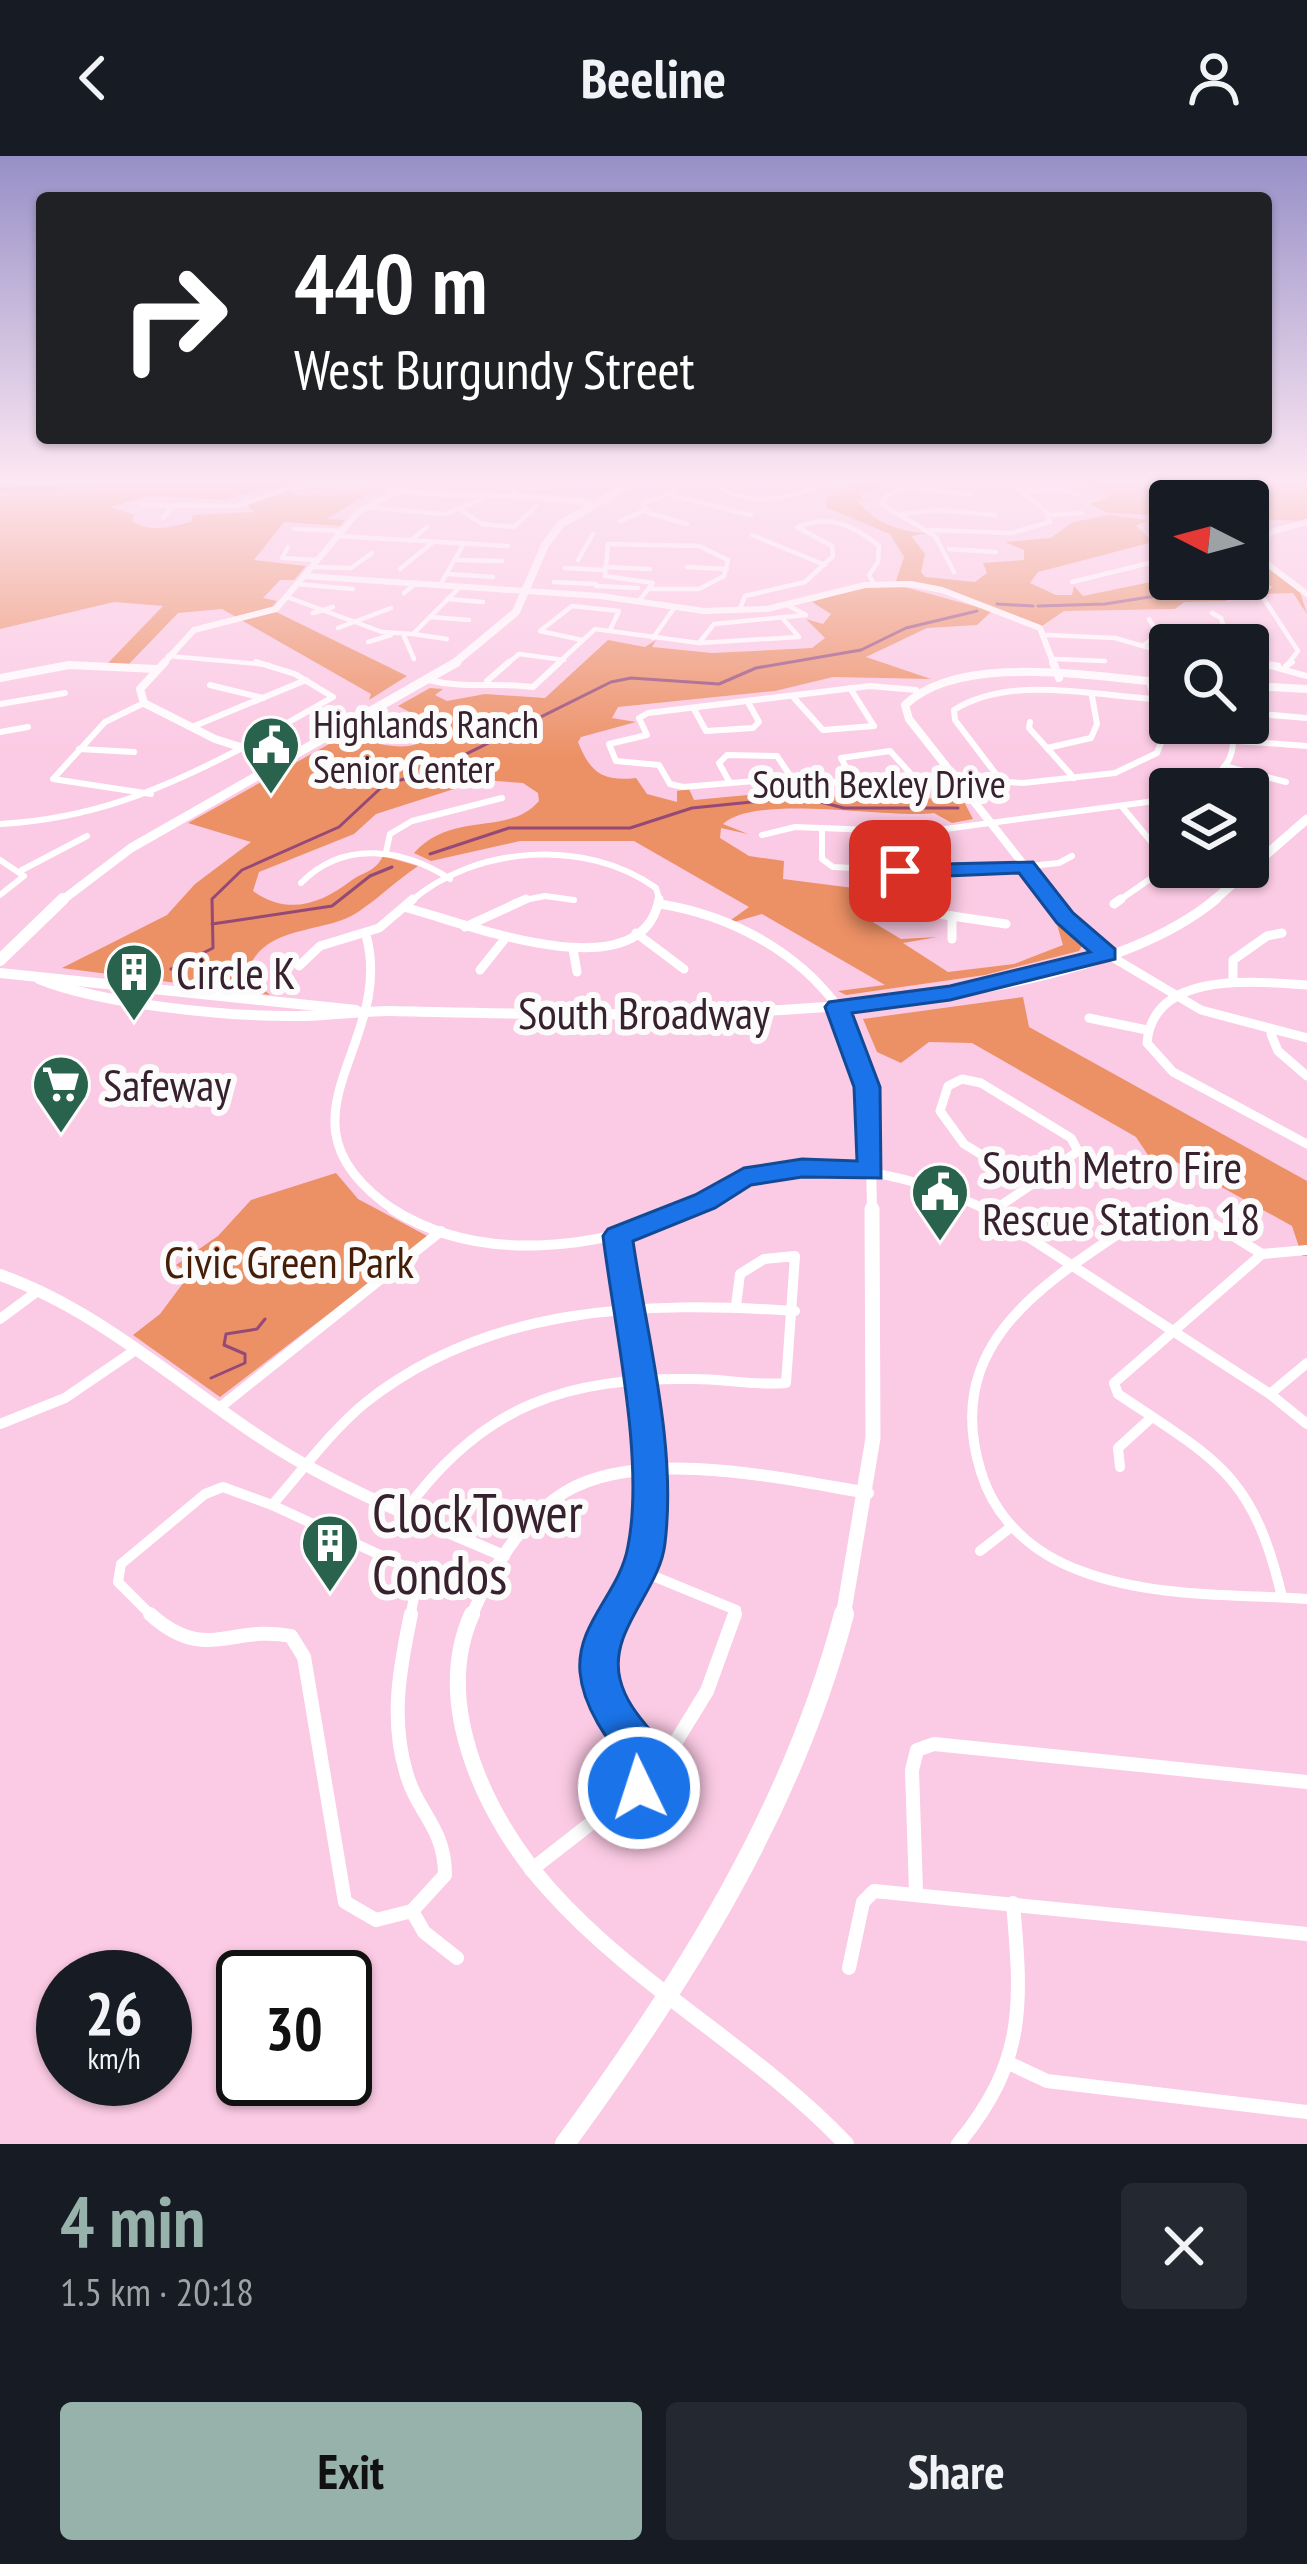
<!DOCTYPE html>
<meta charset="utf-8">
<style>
body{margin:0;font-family:"PT Sans Narrow",sans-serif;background:#242831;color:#f1f3f6;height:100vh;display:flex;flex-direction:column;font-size:45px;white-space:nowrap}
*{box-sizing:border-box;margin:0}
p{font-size:39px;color:#9ea1a6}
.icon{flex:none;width:66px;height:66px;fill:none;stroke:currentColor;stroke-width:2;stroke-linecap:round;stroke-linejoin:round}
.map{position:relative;height:1988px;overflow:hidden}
.drawer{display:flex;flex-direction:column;background:#171b24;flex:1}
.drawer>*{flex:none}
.guide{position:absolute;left:36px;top:36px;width:1236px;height:252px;border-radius:12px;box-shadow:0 3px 9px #0004;background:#202124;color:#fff;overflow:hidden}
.needle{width:78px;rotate:276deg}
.controls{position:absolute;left:1149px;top:324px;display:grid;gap:24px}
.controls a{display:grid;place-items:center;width:120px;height:120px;border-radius:12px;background:#171b24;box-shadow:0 3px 9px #0004;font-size:60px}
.speed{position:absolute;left:36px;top:1794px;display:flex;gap:24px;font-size:60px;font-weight:700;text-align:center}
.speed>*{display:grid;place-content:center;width:156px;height:156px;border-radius:50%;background:#171b24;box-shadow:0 3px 9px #0004;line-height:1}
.speed small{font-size:30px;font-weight:400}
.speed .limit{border:6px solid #111;border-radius:18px;background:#fff;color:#111}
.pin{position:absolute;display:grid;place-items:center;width:102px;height:102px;color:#fff;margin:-51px;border-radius:24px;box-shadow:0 6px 18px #0006}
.me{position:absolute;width:132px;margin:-66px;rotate:356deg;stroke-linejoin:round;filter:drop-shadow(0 0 9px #0008)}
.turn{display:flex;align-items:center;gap:42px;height:252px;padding:0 60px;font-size:54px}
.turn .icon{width:156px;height:156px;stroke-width:2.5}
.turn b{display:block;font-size:84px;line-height:102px}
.round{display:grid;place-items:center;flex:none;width:126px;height:126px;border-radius:12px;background:#242831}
.summary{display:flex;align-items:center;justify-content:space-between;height:204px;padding:0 60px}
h1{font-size:72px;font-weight:800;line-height:90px;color:#97b2aa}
.primary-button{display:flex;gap:24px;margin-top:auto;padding:24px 60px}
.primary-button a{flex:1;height:138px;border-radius:12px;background:#97b2aa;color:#111;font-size:48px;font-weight:800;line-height:138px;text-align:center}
.primary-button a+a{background:#242831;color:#f1f3f6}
header{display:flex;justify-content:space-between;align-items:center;height:156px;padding:0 60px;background:#171b24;font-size:54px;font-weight:800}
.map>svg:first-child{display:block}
</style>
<header><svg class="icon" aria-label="back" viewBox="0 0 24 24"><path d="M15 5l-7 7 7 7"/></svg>Beeline<svg class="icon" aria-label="person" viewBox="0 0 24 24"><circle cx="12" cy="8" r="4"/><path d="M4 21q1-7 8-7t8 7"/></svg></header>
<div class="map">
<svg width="1307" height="1988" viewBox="0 0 1307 1988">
<rect width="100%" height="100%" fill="#fbcae4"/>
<!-- green -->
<g fill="#ec9065">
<path d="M 0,326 L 305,326 L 276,333 L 265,330 L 227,344 L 150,340 L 110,351 L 134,359 L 132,365 C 151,377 171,371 191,366 L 193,359 L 254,356 L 248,349 L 291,333 L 294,339 L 372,335 L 327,363 L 345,364 L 340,370 L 284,366 L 254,404 L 306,410 L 294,424 L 280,424 L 263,442 L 277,445 L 270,453 L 407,520 L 369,544 L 371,538 L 222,453 L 178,457 L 129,508 L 108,507 L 163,450 L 114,446 L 0,473 Z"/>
<path d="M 859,326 L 890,326 L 861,338 L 861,343 L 877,344 L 858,345 C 873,367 904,377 928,377 L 911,380 L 925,398 L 921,416 L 925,421 L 975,426 L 987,417 L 983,407 L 1024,404 L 1024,394 L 1005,386 L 1051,382 L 1073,366 L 1110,359 L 1147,364 L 1136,370 L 1153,386 L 1038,416 L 1030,427 L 1056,439 L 1072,439 L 1074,430 L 1083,440 L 1170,422 L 1248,423 L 1248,409 L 1256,406 L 1248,397 L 1300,436 L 1307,458 L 1293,437 L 1264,438 L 1273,430 L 1241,429 L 1224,436 L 1227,445 L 1184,446 L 1175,453 L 1064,455 L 1042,470 L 949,434 L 896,425 L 904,401 L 890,378 L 825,351 L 827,341 Z"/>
<polygon points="1076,326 1307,326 1307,365 1248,363 1248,345 1170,345 1170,360 1109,357 1089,348 1107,342 1104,334"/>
<path d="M 901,430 L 992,455 L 977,469 L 927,472 L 866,501 L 931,523 L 833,521 L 775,535 L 618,551 L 612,562 L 636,566 L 581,581 L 578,586 C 590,616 602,626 636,622 L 647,638 L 677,646 L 677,635 L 689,633 L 694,644 L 801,634 L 870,647 L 961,640 L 973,663 L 952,667 L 934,657 C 887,663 756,637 723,668 L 748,678 L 721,672 L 720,682 L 749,700 L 784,705 L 783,723 L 861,733 L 861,759 L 901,783 L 937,781 L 903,787 L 948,816 L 1014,808 L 1063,789 L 1056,765 L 1082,790 L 1079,795 L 985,819 L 846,839 L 838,835 L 885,829 L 762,758 L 734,766 L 731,764 L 749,751 L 634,685 L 520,685 L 431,705 L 414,697 C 453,654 508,681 539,645 L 538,637 L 523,627 L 482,624 L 376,658 L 354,678 L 259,716 L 253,735 C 288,760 321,748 352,724 C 365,715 375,716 383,700 L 418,710 C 397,724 379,742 358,756 C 324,779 261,767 247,818 L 270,839 L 62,812 L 167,759 L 195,728 L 251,686 L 188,667 L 347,578 C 376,588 418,603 439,571 L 398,550 L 430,532 L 443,533 L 435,539 L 447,545 L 485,538 L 545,542 L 608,484 L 645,491 L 656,484 L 652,491 L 712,497 L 812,492 L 825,482 L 806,463 L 823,468 L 831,458 L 812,446 L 856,432 Z"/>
<polygon points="1023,841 1029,871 1307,1025 1307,1100 1302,1100 1292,1070 1171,1003 1148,999 1136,981 972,887 929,886 901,907 877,896 863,863"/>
<polygon points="336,1017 358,1043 429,1081 220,1241 133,1179 160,1158 190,1118 176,1109 218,1080 251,1044"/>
</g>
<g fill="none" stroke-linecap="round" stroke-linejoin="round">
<!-- stream -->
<g stroke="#954977" stroke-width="3">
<polyline points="137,326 166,326"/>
<polyline points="45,332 95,326"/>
<polyline points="0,334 39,331"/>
<polyline points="997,448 1033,450"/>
<polyline points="1038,450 1105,448 1264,423"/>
<polyline points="430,698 509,672 630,672 692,652 801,641 844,652 958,652"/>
<polyline points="212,768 332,750 370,720 392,711"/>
<polyline points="171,813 213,792 212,743 242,714 339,671 385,628 428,617 611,526 631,522 719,528 756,512 861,494 906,472 977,455"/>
<polyline points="211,1222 245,1207 245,1198 224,1189 226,1178 257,1173 265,1163"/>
</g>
<!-- minor-far4 -->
<g stroke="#fff" stroke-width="4.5">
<polyline points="687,326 674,331 674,340 751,359"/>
<path d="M 712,326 C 747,354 792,342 830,326"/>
<polyline points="918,326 886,340 881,348 935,380 954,416"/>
<polyline points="935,326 1021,326"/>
<polyline points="911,331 972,339"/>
<polyline points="1022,336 1060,333 1078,338"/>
<polyline points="672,337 642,348 649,357 687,368"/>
<polyline points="517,338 510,331 572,330"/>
<polyline points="141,349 237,350 292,331 382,327"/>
<polyline points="365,351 445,358 486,342"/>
<polyline points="462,355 482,368 514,371 536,350"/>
<polyline points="899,358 939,354 995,359"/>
<polyline points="1050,359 1082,357"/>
<polyline points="163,362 173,350"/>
<polyline points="620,365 645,354"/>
<polyline points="294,373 341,375"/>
<polyline points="930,374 1011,377 1050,366 1046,355 1010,327"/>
<polyline points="752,379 825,409"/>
<polyline points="337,380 508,390"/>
<polyline points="1248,380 1262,382"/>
<polyline points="410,385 427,371"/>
<polyline points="288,391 282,402 317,404"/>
<polyline points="949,393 996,396"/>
<polyline points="456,404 502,405"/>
<polyline points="578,404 593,378"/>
<polyline points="311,411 351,412 372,397"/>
<polyline points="605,411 650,413"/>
<polyline points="687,411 727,413"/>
<polyline points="565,412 604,414"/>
<polyline points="400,413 432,387"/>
<polyline points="449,418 493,421"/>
<polyline points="554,426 596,428"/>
<polyline points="1072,426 1170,402"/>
<polyline points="297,428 353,433"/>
<polyline points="440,429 463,389"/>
<polyline points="596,430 638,432"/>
<polyline points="404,437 416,427"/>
<polyline points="1262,440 1298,495 1287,509"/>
<polyline points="287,441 382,476 413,478 460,431"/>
<polyline points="447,443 483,446"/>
<polyline points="639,445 653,427 605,420 608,388 699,390 728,404 724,420 699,433 651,433"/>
<path d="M 739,455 L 745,440 L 805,426 L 833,400 L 832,390 L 797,371 C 829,358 854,369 879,390 L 878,406 L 869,419 L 874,428"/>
<polyline points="313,457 333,451"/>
<polyline points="1212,457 1221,462 1229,489"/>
<polyline points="430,461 469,464"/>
<polyline points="338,472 391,452"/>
<polyline points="413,478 447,483"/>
<polyline points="1047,479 1115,482 1170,498"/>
<polyline points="404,480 414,503"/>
<polyline points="653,482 675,451"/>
<polyline points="582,484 540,475 572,450 619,455 610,474"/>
<polyline points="368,486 391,479"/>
<polyline points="699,487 714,468 806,459 789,450"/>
<polyline points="1144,489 1158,478 1149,463"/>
<polyline points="168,500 269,509"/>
<polyline points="1054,503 1105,505"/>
<polyline points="1248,505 1279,509"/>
<polyline points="506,509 519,498 564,504"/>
<polyline points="556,509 595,473 699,487 799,481 784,464"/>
</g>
<!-- minor-far3 -->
<g stroke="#fff" stroke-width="6">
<polyline points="1256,506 1307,520"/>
<polyline points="1286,510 1292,506"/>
<path d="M 429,524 C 464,533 497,526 533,531 L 560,506"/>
<polyline points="487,525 509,506"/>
<polyline points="210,529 263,542"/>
<polyline points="916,534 870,530 648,557 639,562 647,579 609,588 616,605 659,609 670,628 683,631 804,621 877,633 978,624 1023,627 1115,617 1157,597 1165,576 1149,526"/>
<polyline points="794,542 823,574 874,570 850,532"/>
<polyline points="144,547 105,566 53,623 151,638"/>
<polyline points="0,548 65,537"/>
<polyline points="694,553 706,575 753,572 759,566 749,548"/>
<polyline points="1248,557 1307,562"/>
<polyline points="1030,566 1029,572 1074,622"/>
<polyline points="192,571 306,524"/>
<polyline points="0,576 28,571"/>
<polyline points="246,584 266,579 333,541 295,518 256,506"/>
<polyline points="1237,585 1307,590"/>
<polyline points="1047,592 1091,582 1097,568 1092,540"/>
<polyline points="79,593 134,596"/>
<polyline points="1228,611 1286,626"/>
<path d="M 1002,626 L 955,564 L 954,554 C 1010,519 1091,539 1154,543"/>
<polyline points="730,627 719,607 727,599 777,600 791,621"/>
<polyline points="844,627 849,617 841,602 890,595 922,630"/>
<path d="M 1199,633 C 1225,615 1240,599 1230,567"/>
<path d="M 0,668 C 92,663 161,634 242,592"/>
<polyline points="822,672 822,703 833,711 961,717 1059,707 1072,700"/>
<polyline points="762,679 795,671 923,676 1170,643"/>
<polyline points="386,696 390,678 412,665 502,642"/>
<polyline points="0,704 24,720 0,739"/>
<polyline points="22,714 87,680"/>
<polyline points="900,715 904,746"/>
<path d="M 301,727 C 344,683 404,693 450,723"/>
<path d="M 410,746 C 475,689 587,682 656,732 L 660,746"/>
<polyline points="515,746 545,740 574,744"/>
<polyline points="1117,746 1160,716 1164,701 1123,652"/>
</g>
<!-- minor-far2 -->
<g stroke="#fff" stroke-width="9">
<polyline points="904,743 905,753 1006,768"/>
<path d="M 660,748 C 729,759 796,794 838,851"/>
<polyline points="1114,748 1121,743"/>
<path d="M 407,752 C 463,766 642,839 659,743"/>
<polyline points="952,760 952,783"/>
<polyline points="465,771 526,743"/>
<polyline points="636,777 684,813"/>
<path d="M 366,779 C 397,891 260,965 397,1056"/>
<polyline points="573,793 577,816"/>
<polyline points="1107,798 1201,854 1307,882"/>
<polyline points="299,810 320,790 379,772 413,743"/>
<polyline points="480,814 504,784"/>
<polyline points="1233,822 1233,804 1267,780 1282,777"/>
<path d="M 1307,829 C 1257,826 1153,813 1147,887 L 1173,916 L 1307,988"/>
<polyline points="1089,862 1147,874"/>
<polyline points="1271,878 1278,895 1307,920"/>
<polygon points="962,923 981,927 1071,982 1078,995 1031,1029 964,988 940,955 948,930"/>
<path d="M 683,1056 C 705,1046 725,1027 748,1021 C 829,999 918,1020 991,1056"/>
<polyline points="991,1056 1031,1029"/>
<polyline points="1151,1056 1164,1047 1195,1056"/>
</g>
<!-- minor-far1 -->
<g stroke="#fff" stroke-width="10">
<path d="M 392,1053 C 480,1109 600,1094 689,1053"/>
<polyline points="985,1053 1270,1238 1307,1268"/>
<path d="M 1155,1053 C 1060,1119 938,1178 981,1316 C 996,1365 1034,1398 1081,1415 C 1152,1442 1233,1438 1307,1443"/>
<polyline points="1190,1053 1262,1098"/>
<polyline points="991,1056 995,1053"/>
<polyline points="0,1163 39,1134"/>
<polyline points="1270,1238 1307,1207"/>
<polyline points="218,1253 441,1075"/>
<polyline points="0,1268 65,1242 134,1195"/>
<polyline points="1120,1311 1118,1292 1152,1261"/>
<path d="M 406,1354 C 483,1249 566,1221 694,1223 C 725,1223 755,1230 786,1227 L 795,1100 L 764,1103 L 740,1118 L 736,1150"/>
<polyline points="980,1395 1011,1371"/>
<polyline points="641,1415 736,1454 734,1461"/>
<path d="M 1282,1441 C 1253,1318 1218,1305 1118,1238 L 1114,1227 L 1262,1098 L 1307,1094"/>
<polyline points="153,1461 118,1426 121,1408 205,1338 223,1331 272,1349"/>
<path d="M 410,1461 L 419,1417 L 272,1349 C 302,1315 330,1276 365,1247 C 488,1149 645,1145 795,1155"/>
<path d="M 612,1461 C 623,1439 640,1418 646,1394 C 664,1316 638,1159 618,1080"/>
</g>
<!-- minor -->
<g stroke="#fff" stroke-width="14">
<path d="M 150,1458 C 205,1508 232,1468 291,1480 L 304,1501 L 345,1746 L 376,1764 L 412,1755 L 424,1776 L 457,1802"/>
<path d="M 411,1458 C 400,1511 390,1562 406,1616 C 417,1657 445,1671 445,1719 L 412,1755"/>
<path d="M 614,1458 C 583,1520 619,1567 658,1615"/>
<polyline points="531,1714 658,1615 707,1535 735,1458"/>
<polyline points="916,1735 912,1614 917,1594 934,1588 1307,1626"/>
<polyline points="849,1812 863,1746 874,1735 1307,1778"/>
<polyline points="1013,1909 1047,1925 1307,1956"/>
<path d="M 958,1988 C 1026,1905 1022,1850 1013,1747"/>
</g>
<!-- tertiary-far4 -->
<g stroke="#fff" stroke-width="6">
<path d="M 382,326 L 386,333 C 454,343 521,336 589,347"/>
<polyline points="1307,366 1271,376 1258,389 1266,407 1307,438"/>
<polyline points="305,420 600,440 704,455 767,453 865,429 911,428 942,434 1040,472 1054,509"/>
<polyline points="162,509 194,474 276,453 358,356 397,336"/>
</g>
<!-- tertiary-far3 -->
<g stroke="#fff" stroke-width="8">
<polyline points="165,506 140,533 144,547 215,583 281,604"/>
<polyline points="1053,506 1059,522"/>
<polyline points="0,522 69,509 156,513"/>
<polyline points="1248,530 1307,533"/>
<path d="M 1053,746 L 909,563 L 905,549 C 962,495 1096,522 1170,527"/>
</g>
<!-- tertiary-far2 -->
<polyline stroke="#fff" stroke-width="9" points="1050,743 1107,798"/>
<!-- tertiary-far1 -->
<g stroke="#fff" stroke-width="12">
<path d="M 0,1119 C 100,1154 183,1232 272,1289 C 344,1335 426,1366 504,1400"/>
<path d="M 471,1461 C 491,1415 521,1363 565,1336 C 640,1290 786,1323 868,1337"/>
</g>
<!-- tertiary -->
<path stroke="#fff" stroke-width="16" d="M 472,1458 C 431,1549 487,1664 549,1733 C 636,1831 756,1893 846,1988"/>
<!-- secondary-far3 -->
<polyline stroke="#fff" stroke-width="9" points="1212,746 1307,663"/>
<!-- secondary-far2 -->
<g stroke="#fff" stroke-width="10">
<polyline points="0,817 356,854"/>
<path d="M 39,823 C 101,848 222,860 290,860 C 324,861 356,855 390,855 C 599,859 1052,879 1216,743"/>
<path d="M 838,851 C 869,929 871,973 872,1056"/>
</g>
<!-- secondary-far1 -->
<polyline stroke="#fff" stroke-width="15" points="843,1461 873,1282 872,1053"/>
<!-- secondary -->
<path stroke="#fff" stroke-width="20" d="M 565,1988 C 684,1825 792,1655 844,1458"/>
<!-- primary-far2 -->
<polyline stroke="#fff" stroke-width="8" points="452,509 516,456 545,389 561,368 633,326"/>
<!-- primary-far1 -->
<polyline stroke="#fff" stroke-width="9" points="60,746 131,692 457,506"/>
<!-- primary -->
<polyline stroke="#fff" stroke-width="12" points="0,804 63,743"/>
</g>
<!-- sky -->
<linearGradient id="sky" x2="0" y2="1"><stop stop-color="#9790c7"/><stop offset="0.54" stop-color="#fde7f3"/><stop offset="1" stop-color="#fde7f3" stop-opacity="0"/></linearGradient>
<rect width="1307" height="604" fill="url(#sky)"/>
<!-- route -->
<path fill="#1a73e8" stroke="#114b97" stroke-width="3" d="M 1033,706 L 1073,757 L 1115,793 L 1115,803 L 950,844 L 852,857 L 880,931 L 881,1022 L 802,1021 L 751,1029 L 715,1052 L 633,1085 C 647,1182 677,1289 665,1387 C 660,1435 608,1474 620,1523 C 629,1561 664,1581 678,1615 L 672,1629 L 639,1652 L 624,1646 L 618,1632 L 630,1612 C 608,1585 583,1552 580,1516 C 576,1467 620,1437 628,1390 C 645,1304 614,1170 603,1080 L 608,1073 L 695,1039 L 744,1012 L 802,1003 L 857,1005 L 854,931 L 825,851 L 829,846 L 950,830 L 1090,796 L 1057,767 L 1019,717 L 900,722 L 889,715 L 900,709 Z"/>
<!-- icons -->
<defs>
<g id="civic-pin" transform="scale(3)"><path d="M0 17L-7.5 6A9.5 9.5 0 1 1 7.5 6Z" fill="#29634d" stroke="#fbfbfb"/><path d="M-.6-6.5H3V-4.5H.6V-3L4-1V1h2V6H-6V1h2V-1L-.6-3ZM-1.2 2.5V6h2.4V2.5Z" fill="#fff"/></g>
<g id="building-pin" transform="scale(3)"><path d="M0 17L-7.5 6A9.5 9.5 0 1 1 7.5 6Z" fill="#29634d" stroke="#fbfbfb"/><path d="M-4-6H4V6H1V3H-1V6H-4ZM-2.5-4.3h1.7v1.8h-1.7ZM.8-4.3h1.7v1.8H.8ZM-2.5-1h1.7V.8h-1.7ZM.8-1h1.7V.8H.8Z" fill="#fff"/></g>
<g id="supermarket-pin" transform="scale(3)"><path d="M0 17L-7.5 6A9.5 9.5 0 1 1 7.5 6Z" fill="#29634d" stroke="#fbfbfb"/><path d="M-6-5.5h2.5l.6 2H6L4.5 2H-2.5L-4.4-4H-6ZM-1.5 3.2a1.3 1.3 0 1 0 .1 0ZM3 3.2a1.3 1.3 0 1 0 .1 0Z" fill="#fff"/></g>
</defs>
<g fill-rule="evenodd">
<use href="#civic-pin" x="271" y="589"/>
<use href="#building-pin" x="134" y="816"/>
<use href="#supermarket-pin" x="61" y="928"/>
<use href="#civic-pin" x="940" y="1036"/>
<use href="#building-pin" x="330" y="1387"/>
</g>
<g text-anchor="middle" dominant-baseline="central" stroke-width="12" stroke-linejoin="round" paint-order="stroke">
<!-- far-poi labels -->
<g font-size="39" fill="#38212e" stroke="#fbfbfb" text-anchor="start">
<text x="313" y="567">Highlands Ranch<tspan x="313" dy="45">Senior Center</tspan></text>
</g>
<!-- far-street labels -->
<g font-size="39" fill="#38212e" stroke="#fbfbfb">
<text x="879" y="627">South Bexley Drive</text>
</g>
<!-- poi labels -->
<g font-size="45" fill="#38212e" stroke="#fbfbfb" text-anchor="start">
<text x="176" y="816">Circle K</text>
<text x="103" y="928">Safeway</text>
<text x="982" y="1010">South Metro Fire<tspan x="982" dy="52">Rescue Station 18</tspan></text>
</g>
<!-- street labels -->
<g font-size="45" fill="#38212e" stroke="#fbfbfb">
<text x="644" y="856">South Broadway</text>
</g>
<!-- park labels -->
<g font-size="45" fill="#461e08" stroke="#fbfbfb">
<text x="289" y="1105">Civic Green Park</text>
</g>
<!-- near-poi labels -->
<g font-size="54" fill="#38212e" stroke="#fbfbfb" text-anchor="start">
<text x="372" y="1356">ClockTower<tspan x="372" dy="62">Condos</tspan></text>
</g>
</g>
</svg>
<div class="controls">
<a><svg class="needle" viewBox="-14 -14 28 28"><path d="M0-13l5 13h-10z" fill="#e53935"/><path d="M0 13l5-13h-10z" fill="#9ea1a6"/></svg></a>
<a><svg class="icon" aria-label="search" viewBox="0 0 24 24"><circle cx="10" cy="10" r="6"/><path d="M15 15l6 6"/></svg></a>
<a><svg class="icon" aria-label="layers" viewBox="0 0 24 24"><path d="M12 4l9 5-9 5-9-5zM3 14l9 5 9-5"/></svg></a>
</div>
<div class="speed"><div>26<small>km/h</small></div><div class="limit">30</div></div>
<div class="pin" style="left:900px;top:715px;background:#d93025"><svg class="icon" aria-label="arrive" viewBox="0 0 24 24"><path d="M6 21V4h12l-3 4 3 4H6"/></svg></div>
<svg class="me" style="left:639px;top:1632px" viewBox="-20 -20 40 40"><circle r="17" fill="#1a73e8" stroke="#fff" stroke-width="3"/><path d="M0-11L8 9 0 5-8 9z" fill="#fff"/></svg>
<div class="guide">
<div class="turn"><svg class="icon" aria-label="right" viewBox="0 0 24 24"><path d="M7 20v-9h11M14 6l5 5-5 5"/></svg><div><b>440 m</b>West Burgundy Street</div></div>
</div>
</div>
<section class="drawer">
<div class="summary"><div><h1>4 min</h1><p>1.5 km · 20:18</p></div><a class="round"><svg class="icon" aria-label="close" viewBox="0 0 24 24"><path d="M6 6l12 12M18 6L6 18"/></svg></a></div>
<div class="primary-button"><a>Exit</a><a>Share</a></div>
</section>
